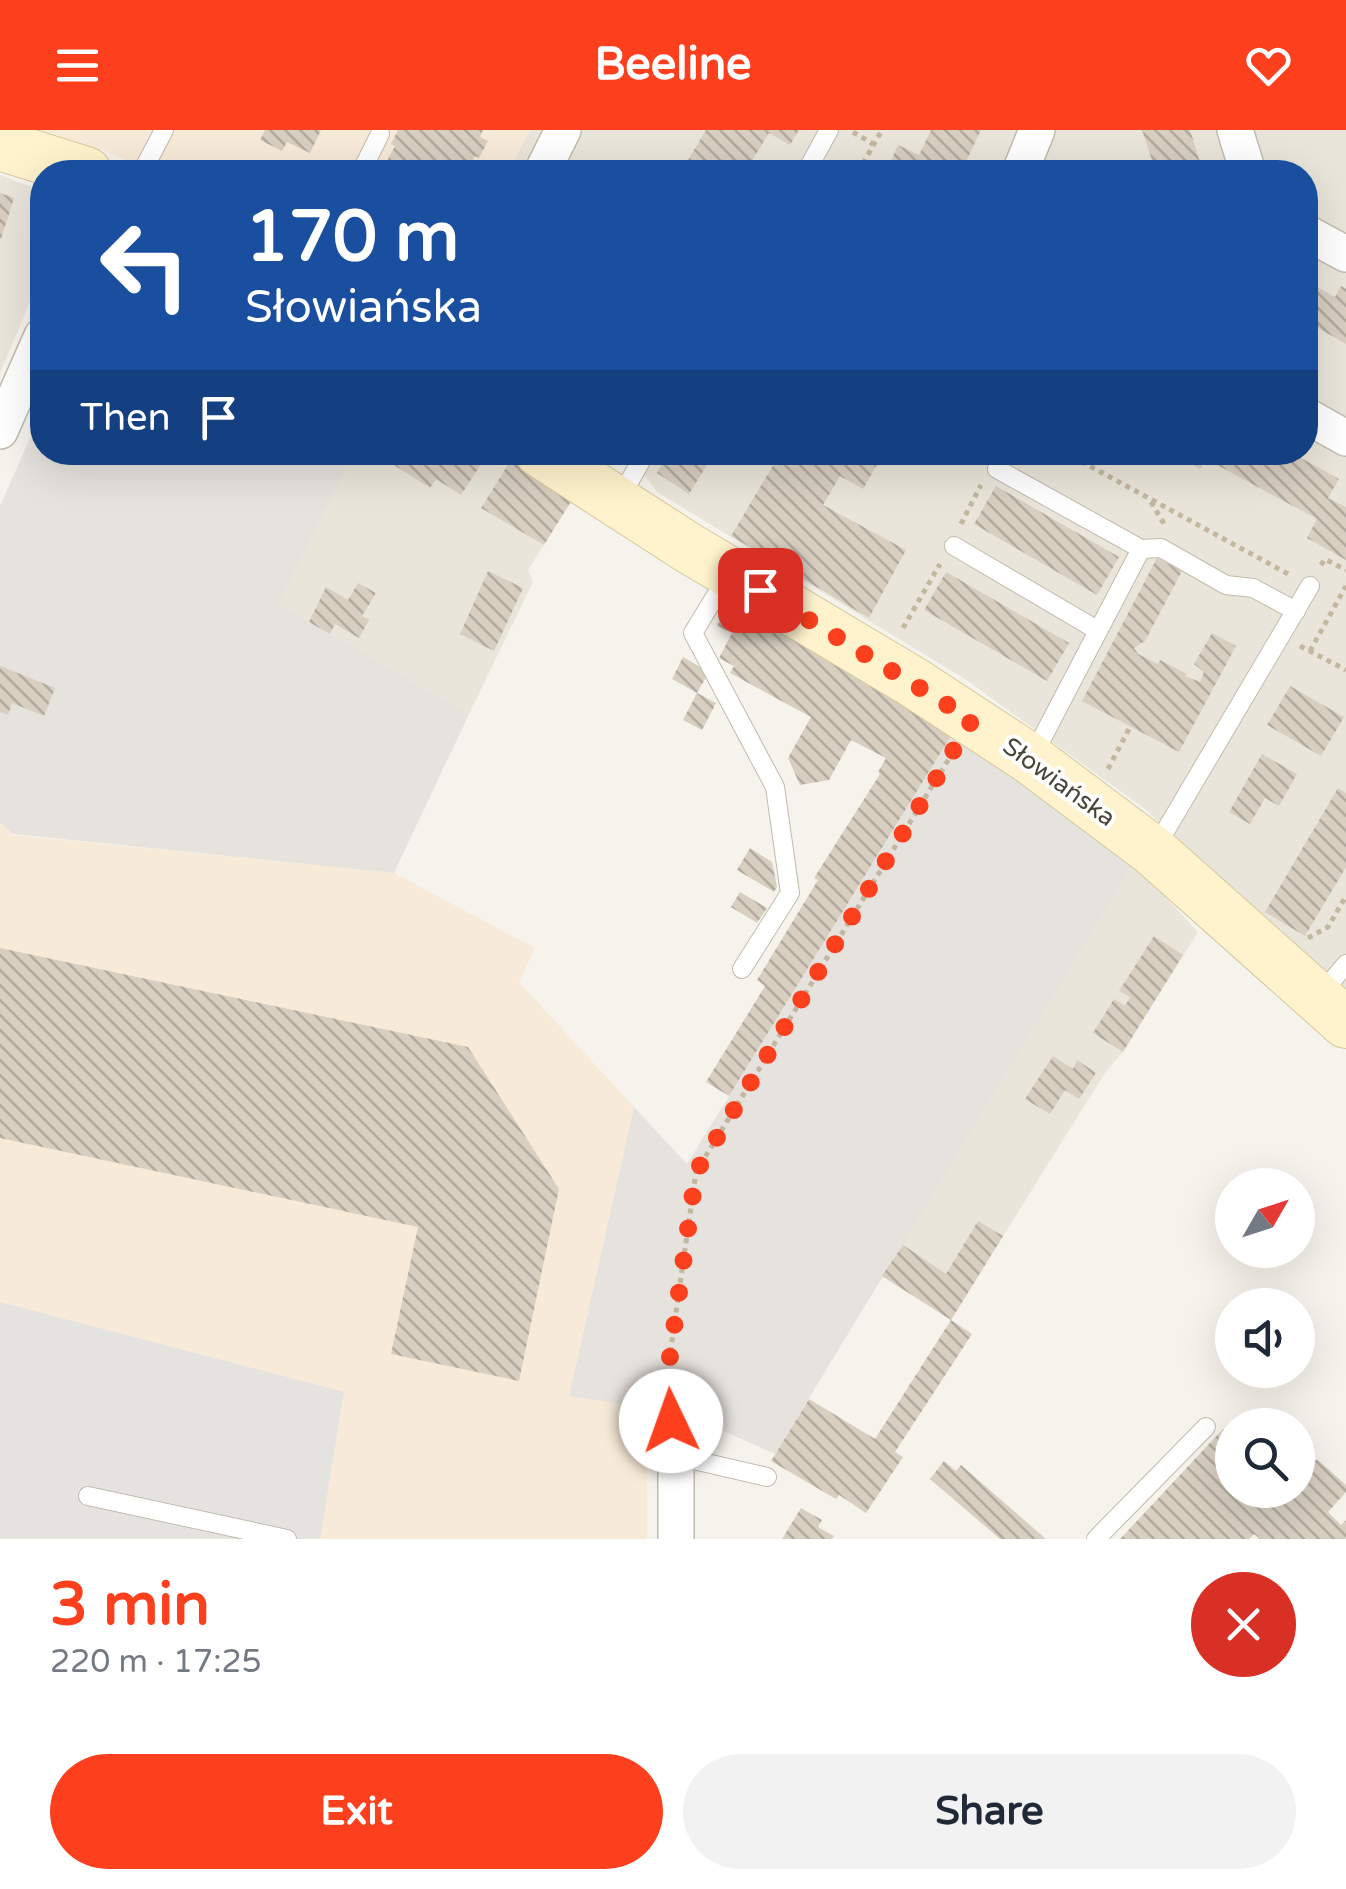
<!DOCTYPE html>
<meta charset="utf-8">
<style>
body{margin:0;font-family:"Varela Round",sans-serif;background:#f2f2f3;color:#1f2937;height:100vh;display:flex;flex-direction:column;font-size:38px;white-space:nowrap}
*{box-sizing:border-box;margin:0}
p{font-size:32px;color:#747a83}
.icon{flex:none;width:55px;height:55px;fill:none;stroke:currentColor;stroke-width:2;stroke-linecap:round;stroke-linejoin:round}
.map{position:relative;height:1409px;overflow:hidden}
.drawer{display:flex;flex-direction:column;background:#fff;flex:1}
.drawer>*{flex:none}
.hud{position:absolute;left:30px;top:30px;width:1288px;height:305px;border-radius:40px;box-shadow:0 10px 40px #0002;background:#1a4fa0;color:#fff;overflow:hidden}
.needle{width:65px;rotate:51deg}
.controls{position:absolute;left:1215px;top:1038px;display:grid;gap:20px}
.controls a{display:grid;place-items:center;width:100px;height:100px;border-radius:50%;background:#fff;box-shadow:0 10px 40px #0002;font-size:50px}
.pin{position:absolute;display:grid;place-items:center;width:85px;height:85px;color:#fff;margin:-42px;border-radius:20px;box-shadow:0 5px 15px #0006}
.me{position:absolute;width:110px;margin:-55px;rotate:357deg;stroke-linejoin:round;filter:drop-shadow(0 0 8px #0008)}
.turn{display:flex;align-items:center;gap:35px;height:210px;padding:0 50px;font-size:45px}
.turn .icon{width:130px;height:130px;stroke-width:2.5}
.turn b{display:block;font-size:70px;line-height:85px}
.then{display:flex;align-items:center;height:95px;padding:0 50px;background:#0003;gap:20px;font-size:38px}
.round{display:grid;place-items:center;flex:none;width:105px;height:105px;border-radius:52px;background:#f2f2f3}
.head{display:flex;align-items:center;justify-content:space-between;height:170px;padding:0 50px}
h1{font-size:60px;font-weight:700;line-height:75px;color:#fc3f1d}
.cta{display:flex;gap:20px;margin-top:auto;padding:20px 50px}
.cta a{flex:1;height:115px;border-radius:60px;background:#fc3f1d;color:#fff;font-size:40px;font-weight:700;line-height:115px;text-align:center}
.cta a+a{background:#f2f2f3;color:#1f2937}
header{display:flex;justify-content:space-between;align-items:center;height:130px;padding:0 50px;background:#fc3f1d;color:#fff;font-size:45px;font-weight:700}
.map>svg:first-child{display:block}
</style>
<header><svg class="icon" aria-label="menu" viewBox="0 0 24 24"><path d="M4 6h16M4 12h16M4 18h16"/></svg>Beeline<svg class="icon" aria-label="heart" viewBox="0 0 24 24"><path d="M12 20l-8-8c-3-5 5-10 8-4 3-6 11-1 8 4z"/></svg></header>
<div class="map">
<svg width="1346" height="1409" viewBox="0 0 1346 1409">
<defs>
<pattern id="building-back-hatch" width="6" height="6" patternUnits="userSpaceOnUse" patternTransform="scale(2.5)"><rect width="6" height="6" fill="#d8cfc1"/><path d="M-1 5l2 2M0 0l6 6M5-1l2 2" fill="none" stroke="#b1aa9e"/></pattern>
</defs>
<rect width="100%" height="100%" fill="#f6f3ec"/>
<!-- residential -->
<g fill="#eae5da">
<polygon points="530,0 1346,0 1346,865 1145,679 965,549 657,362 629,323 1305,322 1305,42 508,42"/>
<polygon points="0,45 42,61 42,143 0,243"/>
<polygon points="354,323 498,323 572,370 528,440 533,452 469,584 279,474"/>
<polygon points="1134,733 1198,802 1123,922 1107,940 1056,1021 951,1190 882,1146"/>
</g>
<!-- commercial -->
<g fill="#f7ead8">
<polygon points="41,0 530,0 508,42 153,42 103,20"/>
<polygon points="0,693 13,705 394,743 535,818 519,852 634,977 569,1265 627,1275 647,1292 647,1409 0,1409"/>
</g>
<!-- industrial -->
<g fill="#e6e2dd">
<polygon points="42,281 42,322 354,323 279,474 469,584 394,743 13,704 0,693 0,376"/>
<polygon points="954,601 1134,733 775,1324 690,1286 647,1292 627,1275 569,1266 634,977 687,1034"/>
</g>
<!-- parking -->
<polygon fill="#e5e3e0" points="0,1172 344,1262 320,1409 0,1409"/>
<!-- building -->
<g fill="url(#building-back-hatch)">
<polygon points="265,0 321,0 310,23 287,12 282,21 260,10"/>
<polygon points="398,0 483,0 480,7 488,11 479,28 475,26 467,42 381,42 395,16 391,14"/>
<polygon points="706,0 799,0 790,15 769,3 745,42 681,42"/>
<polygon points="931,0 981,0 961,42 941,35 937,42 886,42 898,15 919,25"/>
<polygon points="1142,0 1190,0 1203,42 1156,42"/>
<polygon points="0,63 14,68 1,109 0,109"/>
<polygon points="1305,150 1335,167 1341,156 1346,159 1346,214 1318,198 1313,208 1305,204"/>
<polygon points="402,322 489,322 461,365 436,349 430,358 394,335"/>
<polygon points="668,322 714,324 689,364 657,343"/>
<polygon points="781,322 889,322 882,334 878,333 863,359 840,346 823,375 906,420 869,488 731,406"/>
<polygon points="1169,322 1290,322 1339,349 1328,368 1346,377 1346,430 1307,408 1317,389 1206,329 1200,339"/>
<polygon points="511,330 572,370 544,415 481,378"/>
<polygon points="996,356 1119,427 1097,465 974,394"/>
<polygon points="1157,428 1182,441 1145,511 1134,518 1138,524 1158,534 1160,530 1187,544 1185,546 1200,552 1204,542 1194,534 1212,503 1236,516 1179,622 1082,571"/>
<polygon points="488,441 523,458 494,521 460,504"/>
<polygon points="946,442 1069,513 1047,551 924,480"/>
<polygon points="358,453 376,463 362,486 369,490 359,508 335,494 330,504 309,492 326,457 348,470"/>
<polygon points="730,471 954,601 729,966 706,952 765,856 757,850 818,750 814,748 880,644 878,642 886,628 851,610 829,650 800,655 788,628 811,587 730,543 734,536 719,528 732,503 717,496"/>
<polygon points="683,527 709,542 697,563 672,549"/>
<polygon points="0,536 55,558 44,586 12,573 8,585 0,582"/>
<polygon points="1290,556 1344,587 1321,626 1267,595"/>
<polygon points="697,563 716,573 702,600 683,590"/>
<polygon points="1262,624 1297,644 1279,676 1265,668 1250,694 1229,682"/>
<polygon points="1338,658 1346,663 1346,737 1305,806 1265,782"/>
<polygon points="750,718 772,732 777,757 774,762 737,740"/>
<polygon points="740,762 767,778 757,793 731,777"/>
<polygon points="1154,806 1183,825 1123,922 1093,903 1114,869 1125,876 1130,867 1119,861"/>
<polygon points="0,818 468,917 559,1059 519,1251 391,1224 418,1097 0,1008"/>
<polygon points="1053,926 1073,939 1077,930 1096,943 1079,969 1065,960 1050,984 1025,969"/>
<polygon points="978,1091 1003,1106 951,1190 882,1146 903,1115 946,1144"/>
<polygon points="951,1190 972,1204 895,1322 903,1327 866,1383 839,1365 836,1369 771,1331 809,1269 875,1309"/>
<polygon points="1223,1299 1232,1308 1232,1360 1259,1360 1275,1374 1288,1360 1298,1360 1298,1350 1317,1329 1346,1355 1346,1362 1328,1382 1341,1395 1346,1390 1346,1409 1260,1409 1254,1404 1249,1409 1120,1409"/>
<polygon points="944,1331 956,1341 961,1335 1046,1409 1000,1409 930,1349"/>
<polygon points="801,1378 822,1390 818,1397 834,1406 832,1409 782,1409"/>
</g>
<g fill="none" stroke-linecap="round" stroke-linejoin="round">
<!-- lane casing -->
<g stroke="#c2bbae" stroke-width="20">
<g id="lane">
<polyline points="142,42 164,0"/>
<polyline points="361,42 380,4"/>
<polyline points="806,42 829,0"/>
<polyline points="997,339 1141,419"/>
<polyline points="620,368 646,322"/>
<polyline points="954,416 1097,500"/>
<polyline points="729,444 693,503 775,657 790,763 742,839"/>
<polyline points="1031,625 1039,614 1141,419 1161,418 1226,455 1253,458 1296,481"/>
<polyline points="1154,720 1310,456"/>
<polyline points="1321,864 1346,834"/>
<polyline points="666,1255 676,1326 767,1347"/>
<polyline points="88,1366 287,1409"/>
<polyline points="1096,1409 1206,1297"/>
</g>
</g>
<!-- street casing -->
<g stroke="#c2bbae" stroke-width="38">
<g id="street">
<polyline points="1235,0 1248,42"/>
<polyline points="542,42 563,0"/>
<polyline points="1020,42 1037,0"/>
<polyline points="1305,102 1346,124"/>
<polyline points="1305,285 1346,308"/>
<polyline points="0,301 42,206"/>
<polyline points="676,1326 676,1409"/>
</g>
</g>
<!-- secondary casing -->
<g stroke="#d6c79b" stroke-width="52">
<g id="secondary">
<polyline points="0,15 86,42"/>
<polyline points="540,322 687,417 913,552 1029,628 1153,721 1346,893"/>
</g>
</g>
<!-- path -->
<g stroke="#c4b79f" stroke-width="5" stroke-dasharray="5 5" stroke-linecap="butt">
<polyline points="853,2 873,14"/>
<polyline points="858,42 882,0"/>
<polyline points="1064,322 1290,445"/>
<polyline points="1151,372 1166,397"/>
<polyline points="961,394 981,355"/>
<polyline points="1321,435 1325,429 1346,440"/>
<polyline points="903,498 940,434"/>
<polyline points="1300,516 1346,540"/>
<polyline points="1310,521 1346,456"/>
<polyline points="1108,639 1130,597"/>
<polyline points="1308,808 1328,797 1346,766"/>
<polyline points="669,1232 696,1042 953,622"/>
</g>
<!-- lane -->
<use href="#lane" stroke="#fff" stroke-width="18"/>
<!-- street -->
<use href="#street" stroke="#fff" stroke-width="35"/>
<!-- secondary -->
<use href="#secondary" stroke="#fff3cd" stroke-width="50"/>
</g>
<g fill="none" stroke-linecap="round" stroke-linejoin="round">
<!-- route -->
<polyline stroke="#fc3f1d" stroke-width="18" stroke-dasharray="0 32.4" points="671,1291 666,1255 696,1042 972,590 760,460"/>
</g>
<g text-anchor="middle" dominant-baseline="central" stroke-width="8" stroke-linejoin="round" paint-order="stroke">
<!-- street labels -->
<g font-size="25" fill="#4b4439" stroke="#fff">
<text transform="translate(1059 652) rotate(36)">Słowiańska</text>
</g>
</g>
</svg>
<div class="controls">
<a><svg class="needle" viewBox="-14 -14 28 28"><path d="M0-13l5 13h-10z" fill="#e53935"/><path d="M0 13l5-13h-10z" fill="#747a83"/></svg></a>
<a><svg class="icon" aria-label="sound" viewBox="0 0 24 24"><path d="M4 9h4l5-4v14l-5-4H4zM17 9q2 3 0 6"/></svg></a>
<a><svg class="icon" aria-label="search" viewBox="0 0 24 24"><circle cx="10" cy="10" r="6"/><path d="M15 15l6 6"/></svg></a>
</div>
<div class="pin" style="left:760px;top:460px;background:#d93025"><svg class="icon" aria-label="arrive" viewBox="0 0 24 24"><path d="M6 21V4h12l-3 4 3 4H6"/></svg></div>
<svg class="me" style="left:671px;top:1291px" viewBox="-20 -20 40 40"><circle r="19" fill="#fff"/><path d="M0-13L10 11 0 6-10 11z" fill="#fc3f1d"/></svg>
<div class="hud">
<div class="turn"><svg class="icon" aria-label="left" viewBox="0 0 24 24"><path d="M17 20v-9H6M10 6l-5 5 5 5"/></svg><div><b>170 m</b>Słowiańska</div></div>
<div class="then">Then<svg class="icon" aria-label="arrive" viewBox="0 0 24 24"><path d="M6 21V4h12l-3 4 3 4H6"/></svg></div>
</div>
</div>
<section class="drawer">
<div class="head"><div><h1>3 min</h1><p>220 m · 17:25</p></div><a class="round" style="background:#d93025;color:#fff"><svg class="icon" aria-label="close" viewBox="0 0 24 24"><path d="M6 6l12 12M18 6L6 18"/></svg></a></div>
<div class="cta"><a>Exit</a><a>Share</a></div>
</section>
